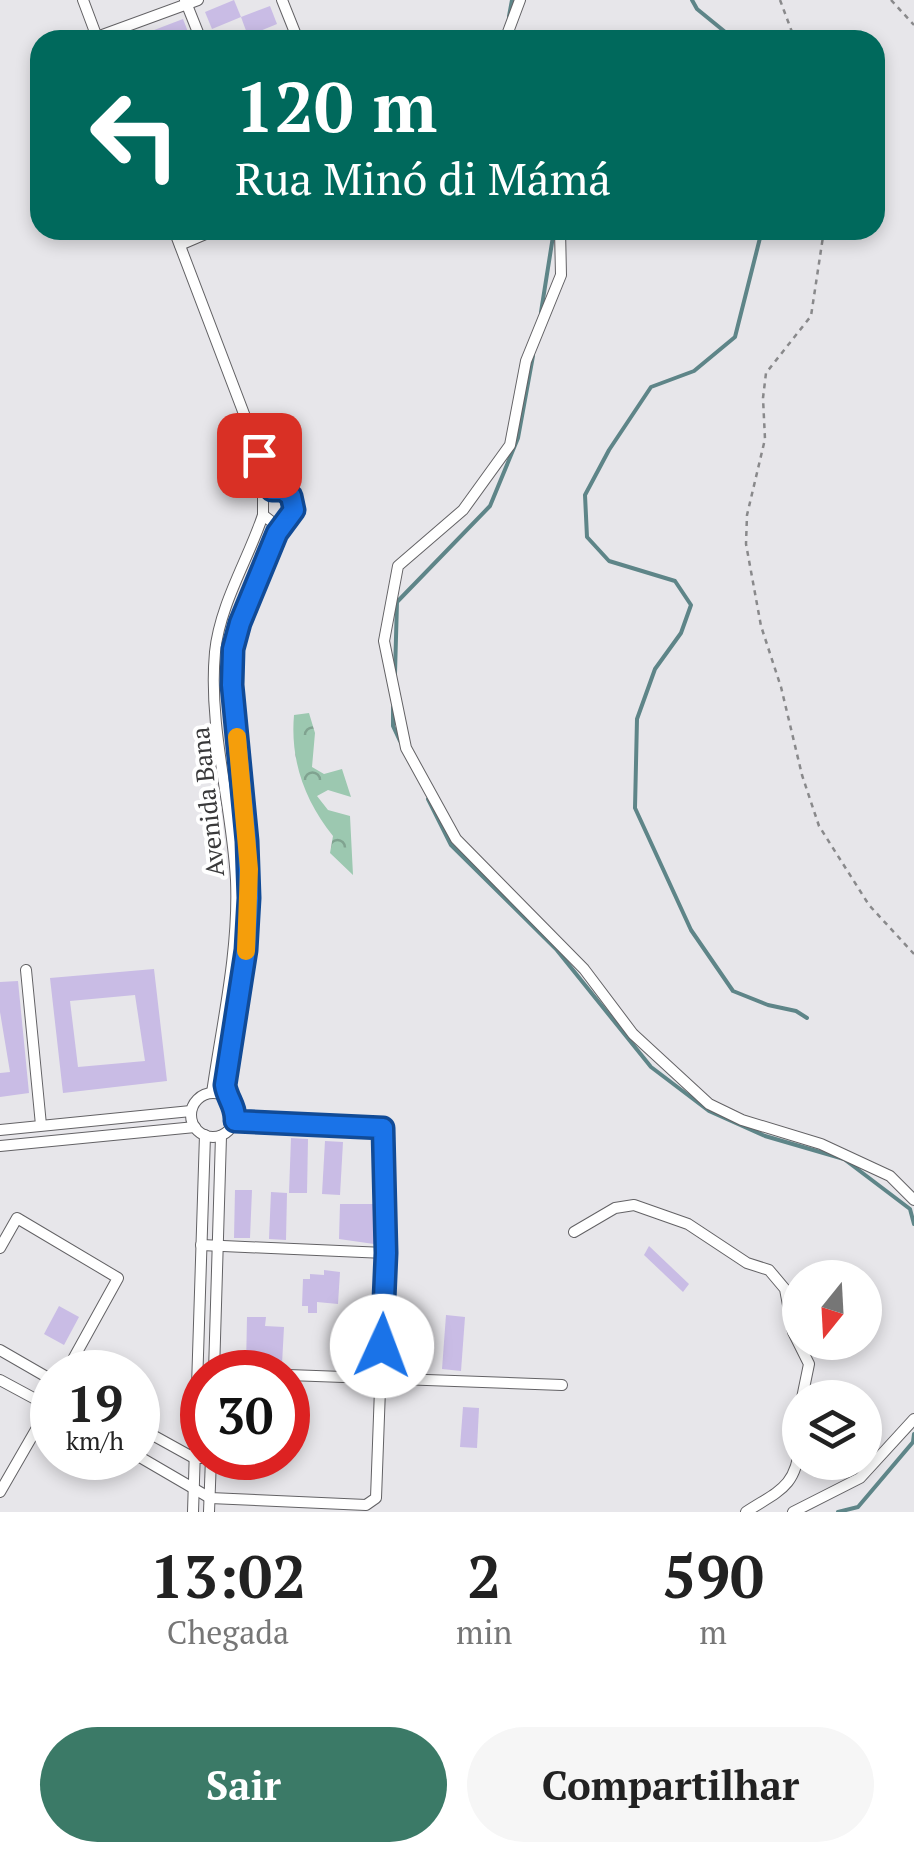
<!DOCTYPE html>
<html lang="pt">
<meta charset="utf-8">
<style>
body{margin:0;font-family:"PT Serif",serif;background:#f6f6f6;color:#222;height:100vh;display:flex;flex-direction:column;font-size:38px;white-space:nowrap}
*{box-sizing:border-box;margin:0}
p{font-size:32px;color:#767676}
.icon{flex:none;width:55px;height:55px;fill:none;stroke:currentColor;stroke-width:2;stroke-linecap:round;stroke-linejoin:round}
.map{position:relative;height:1512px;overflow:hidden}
.details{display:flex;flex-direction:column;background:#fff;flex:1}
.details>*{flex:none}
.guide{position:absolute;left:30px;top:30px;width:855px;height:210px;border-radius:30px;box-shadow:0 5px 15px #0003;background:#00695c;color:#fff;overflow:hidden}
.needle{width:65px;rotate:198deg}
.fabs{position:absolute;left:782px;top:1260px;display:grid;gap:20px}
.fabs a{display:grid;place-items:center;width:100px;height:100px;border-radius:50%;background:#fff;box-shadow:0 5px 15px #0003;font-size:50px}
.speed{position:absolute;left:30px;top:1350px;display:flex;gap:20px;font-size:50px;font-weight:700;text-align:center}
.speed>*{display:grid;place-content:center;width:130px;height:130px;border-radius:50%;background:#fff;box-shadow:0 5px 15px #0003;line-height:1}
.speed small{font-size:25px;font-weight:400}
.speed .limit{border:15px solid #d22;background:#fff;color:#111}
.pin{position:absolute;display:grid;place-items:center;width:85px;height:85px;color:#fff;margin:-42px;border-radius:20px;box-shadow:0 5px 15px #0006}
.me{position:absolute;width:110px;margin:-55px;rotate:2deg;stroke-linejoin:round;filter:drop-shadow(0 0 8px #0008)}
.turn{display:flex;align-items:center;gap:35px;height:210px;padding:0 40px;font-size:45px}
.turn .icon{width:130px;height:130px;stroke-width:2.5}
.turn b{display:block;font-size:70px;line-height:85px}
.eta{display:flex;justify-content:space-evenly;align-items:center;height:170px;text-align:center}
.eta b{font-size:60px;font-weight:600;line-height:70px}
.action{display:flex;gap:20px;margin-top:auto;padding:20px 40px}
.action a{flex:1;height:115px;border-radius:60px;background:#3b7a67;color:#fff;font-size:40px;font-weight:600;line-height:115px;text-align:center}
.action a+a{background:#f6f6f6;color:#222}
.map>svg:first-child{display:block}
</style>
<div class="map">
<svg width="914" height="1512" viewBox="0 0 914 1512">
<defs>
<pattern id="forest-crowns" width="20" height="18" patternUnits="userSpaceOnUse" patternTransform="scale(2.5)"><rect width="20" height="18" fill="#9cc8b0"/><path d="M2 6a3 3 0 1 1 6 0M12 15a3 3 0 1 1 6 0" fill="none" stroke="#80a390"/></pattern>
</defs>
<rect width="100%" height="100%" fill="#e7e6ea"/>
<!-- forest -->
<path fill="url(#forest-crowns)" d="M 309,713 L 315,733 L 312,767 L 324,774 L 342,769 L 351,797 L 328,790 L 317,796 L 328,810 L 350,816 L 353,875 L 330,853 L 333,836 C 305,801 290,761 294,715 Z"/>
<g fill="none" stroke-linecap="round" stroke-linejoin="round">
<!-- stream -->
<g stroke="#5e8588" stroke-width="4">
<polyline points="692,0 697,9 735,40"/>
<polyline points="509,16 512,0"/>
<polyline points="762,230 735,337 694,371 651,387 609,450 585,495 587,537 609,561 675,581 691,605 681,633 655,669 637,719 635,808 691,930 733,991 768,1005 796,1011 807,1018"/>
<polyline points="541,312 554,230"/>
<polyline points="395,673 397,602 490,506 518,438 533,356"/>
<polyline points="393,707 393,726 400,741"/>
<polyline points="428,799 451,845 556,949 651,1067 709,1111 765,1136 844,1159 910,1209 914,1224"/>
<polyline points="838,1512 858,1507 913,1442 914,1434"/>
</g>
</g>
<!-- building -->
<g fill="#c9bce5" fill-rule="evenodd">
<polygon points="234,0 241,17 212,29 205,12"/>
<polygon points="270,6 277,24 248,36 241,17"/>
<polygon points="183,19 190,37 181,40 128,40"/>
<path d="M 154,969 L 167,1081 L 63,1093 L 50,978 ZM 135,995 L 145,1061 L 78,1067 L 70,1001 Z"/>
<polygon points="18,981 29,1093 0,1097 0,1073 10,1072 0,1012 0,982"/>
<polygon points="291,1138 308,1139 307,1193 289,1193"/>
<polygon points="325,1141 343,1142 340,1195 322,1194"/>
<polygon points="235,1190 252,1190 250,1238 234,1238"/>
<polygon points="271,1192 287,1193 286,1240 269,1239"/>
<polygon points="340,1204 374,1204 374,1244 339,1239"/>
<polygon points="649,1246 689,1284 683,1292 644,1255"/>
<polygon points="324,1270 340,1272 338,1304 317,1302 317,1313 308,1313 308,1306 302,1306 303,1279 310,1279 310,1274 324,1275"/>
<polygon points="59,1306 79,1317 64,1345 44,1334"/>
<polygon points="446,1315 465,1317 461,1371 442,1369"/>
<polygon points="247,1317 266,1317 265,1326 284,1327 282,1364 246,1367"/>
<polygon points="355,1318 374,1319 372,1369 351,1368"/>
<polygon points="463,1407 479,1408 477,1448 460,1447"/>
</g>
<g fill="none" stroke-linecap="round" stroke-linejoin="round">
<!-- minor casing -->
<g stroke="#636265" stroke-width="12">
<g id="minor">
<polyline points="83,0 98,40"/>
<polyline points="185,0 201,40"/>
<polyline points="282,0 298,40"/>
<polyline points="97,37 198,0"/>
<polyline points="511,40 508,32 520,0"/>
<polyline points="174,230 273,490"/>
<polyline points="560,230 561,275 526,361 510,445 463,510 398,566 384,641 406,748 456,839 584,969 633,1034 709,1104 742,1120 821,1144 890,1176 914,1200"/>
<polyline points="180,245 215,230"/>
<polyline points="26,970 41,1125"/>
<circle cx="213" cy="1115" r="22"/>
<path d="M 212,1093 C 222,1023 239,951 236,880 C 232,804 208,728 215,652 C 220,604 248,560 263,515"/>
<path d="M 227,1097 L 225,1085 L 246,950 L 249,898 L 232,685 L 233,649 L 240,623 L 277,533 L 294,510 L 291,496 C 282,487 272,488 263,497 L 263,515 L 272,522 L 285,522"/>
<polyline points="0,1130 191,1111"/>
<polyline points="0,1146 195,1127"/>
<polyline points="574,1232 615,1208 634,1205 688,1224 747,1263 769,1270 785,1289 793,1332 809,1364 802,1398"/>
<polyline points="201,1245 385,1253"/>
<polyline points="0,1248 17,1218 118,1278 66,1372"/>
<polyline points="0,1350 52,1380"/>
<polyline points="214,1372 221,1136"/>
<polyline points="288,1375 562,1385"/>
<polyline points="0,1380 52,1408"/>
<polyline points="138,1427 194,1458 211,1458"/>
<polyline points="138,1456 210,1498 366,1505 376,1498 385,1253 384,1131 379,1125 235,1121"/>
<polyline points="0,1492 49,1407"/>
<polyline points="193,1512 205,1135"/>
<polyline points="209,1512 211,1458"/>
<path d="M 746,1512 C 778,1491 796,1488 800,1445"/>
<polyline points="793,1512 860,1478 914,1419"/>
</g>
</g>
<!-- path -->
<g stroke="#89898b" stroke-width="2.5" stroke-dasharray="5 5" stroke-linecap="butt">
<polyline points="780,0 795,40"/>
<polyline points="891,0 914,25"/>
<polyline points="824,230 811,316 766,373 763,398 765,439 747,515 746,544 761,626 781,687 802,775 819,826 869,905 914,954"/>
</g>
<!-- minor -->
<use href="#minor" stroke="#fff" stroke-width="10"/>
</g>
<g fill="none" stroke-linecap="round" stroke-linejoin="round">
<!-- route casing -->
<g stroke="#114b97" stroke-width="25">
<path id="route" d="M 259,455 L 272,490 L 283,490 L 291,496 L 294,510 L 277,533 L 240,623 L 233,649 L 232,685 L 247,841 L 249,898 L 246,950 L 225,1085 C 227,1099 236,1106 235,1121 L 383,1128 L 386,1253 L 382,1346"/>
</g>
<!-- route -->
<use href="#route" stroke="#1a73e8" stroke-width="18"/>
<!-- slow -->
<polyline stroke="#f59e0b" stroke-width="18" points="237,737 249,869 246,951"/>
</g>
<g text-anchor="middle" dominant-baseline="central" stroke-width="8" stroke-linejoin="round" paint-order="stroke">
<!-- street labels -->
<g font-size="25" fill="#39393a" stroke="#fff">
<text transform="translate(207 802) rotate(-96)">Avenida Bana</text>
</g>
</g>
</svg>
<div class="fabs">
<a><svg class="needle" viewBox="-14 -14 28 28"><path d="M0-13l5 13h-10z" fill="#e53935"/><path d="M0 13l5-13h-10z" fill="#767676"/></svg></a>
<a><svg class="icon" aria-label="layers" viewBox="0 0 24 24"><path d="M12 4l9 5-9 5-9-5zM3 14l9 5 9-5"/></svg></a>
</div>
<div class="speed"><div>19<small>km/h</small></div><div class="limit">30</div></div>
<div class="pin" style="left:259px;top:455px;background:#d93025"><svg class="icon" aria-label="arrive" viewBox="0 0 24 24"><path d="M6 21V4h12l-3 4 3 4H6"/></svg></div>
<svg class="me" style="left:382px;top:1346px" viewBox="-20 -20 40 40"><circle r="19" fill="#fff"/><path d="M0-13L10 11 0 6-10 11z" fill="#1a73e8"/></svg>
<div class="guide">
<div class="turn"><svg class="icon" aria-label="left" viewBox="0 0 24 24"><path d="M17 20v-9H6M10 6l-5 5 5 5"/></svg><div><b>120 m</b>Rua Minó di Mámá</div></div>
</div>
</div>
<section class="details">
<div class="eta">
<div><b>13:02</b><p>Chegada</p></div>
<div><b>2</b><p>min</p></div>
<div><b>590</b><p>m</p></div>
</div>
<div class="action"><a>Sair</a><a>Compartilhar</a></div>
</section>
